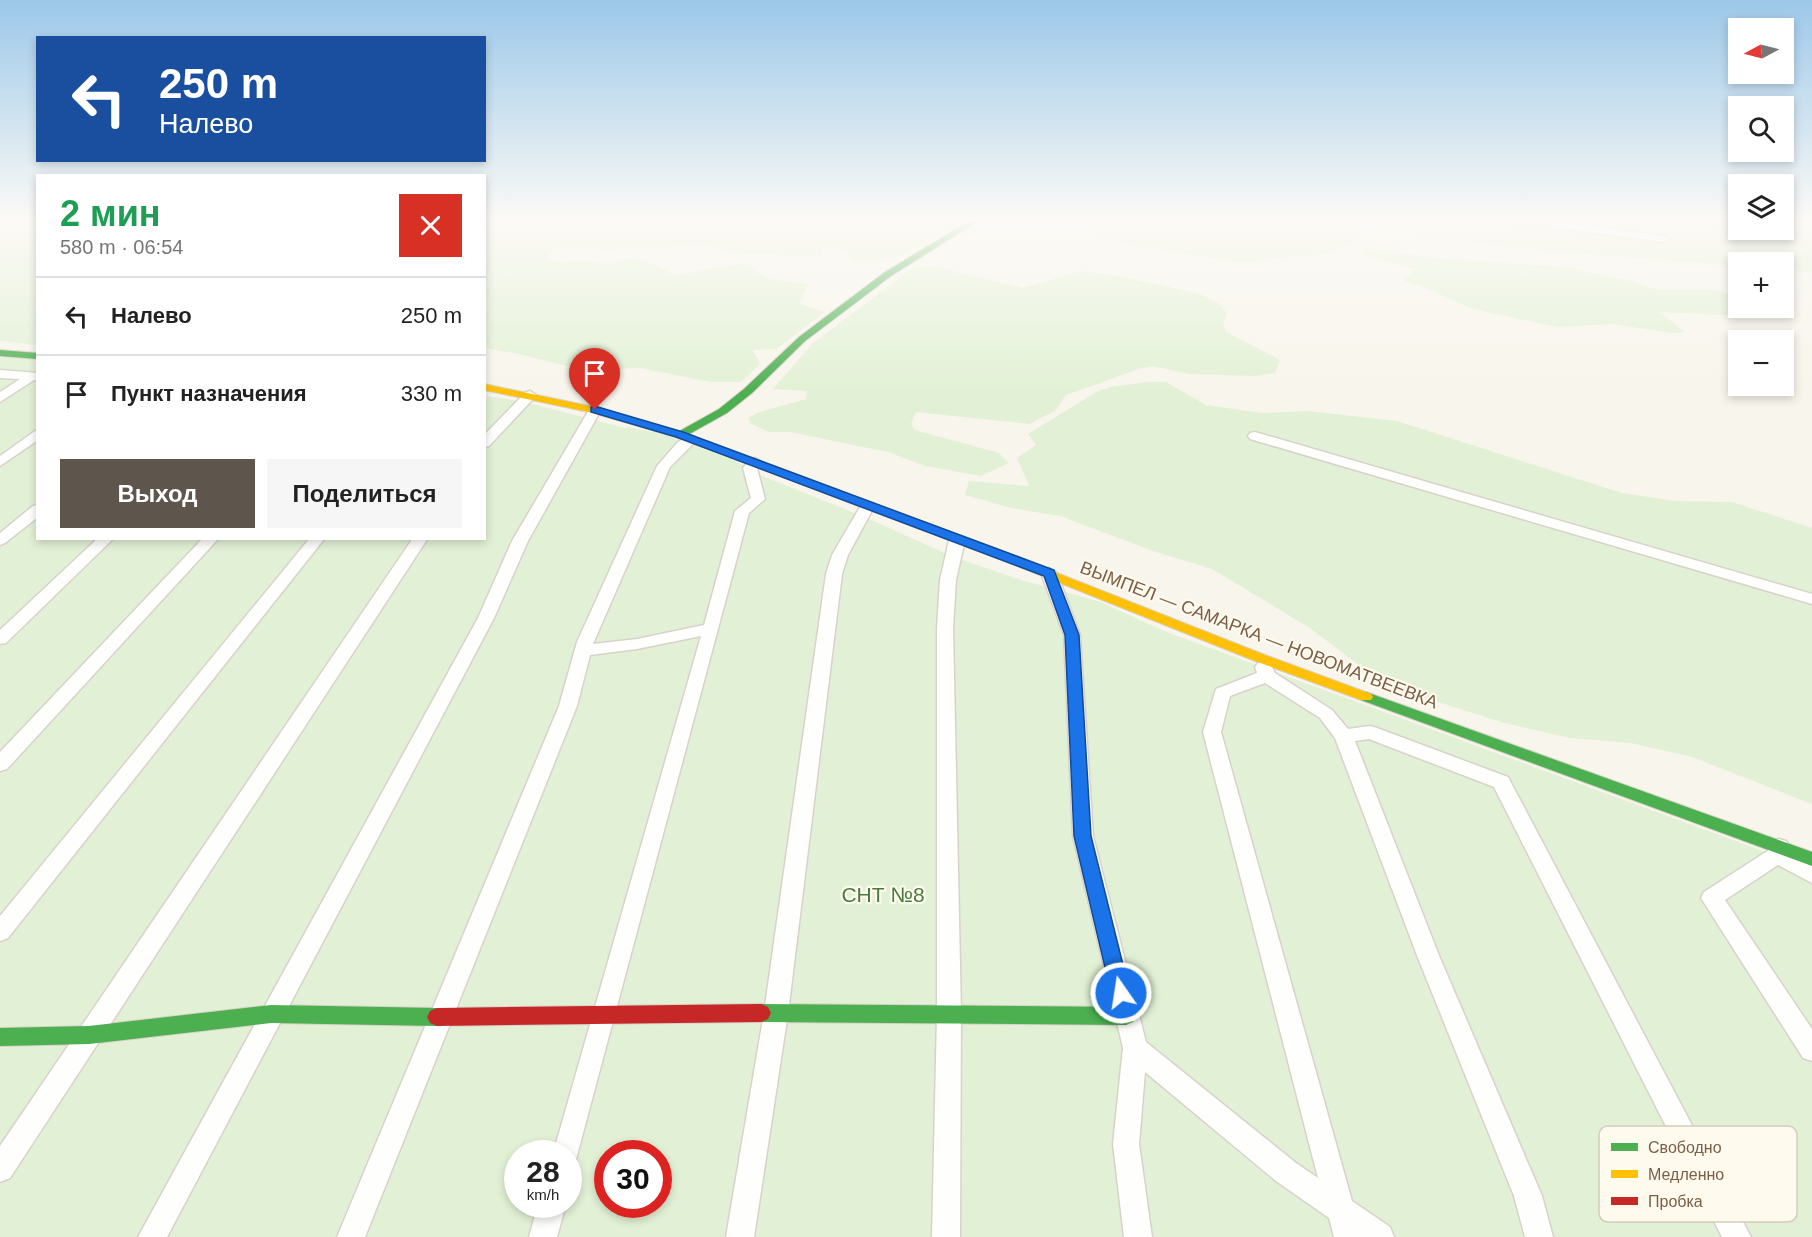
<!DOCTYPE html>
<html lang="ru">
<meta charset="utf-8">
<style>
body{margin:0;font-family:Helvetica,sans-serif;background:#f6f6f6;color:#222;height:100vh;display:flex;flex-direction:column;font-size:22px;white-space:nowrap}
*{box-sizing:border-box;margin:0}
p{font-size:20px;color:#767676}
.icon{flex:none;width:33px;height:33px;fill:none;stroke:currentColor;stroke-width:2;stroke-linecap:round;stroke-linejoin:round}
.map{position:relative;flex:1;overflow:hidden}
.panel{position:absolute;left:36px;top:174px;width:450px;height:366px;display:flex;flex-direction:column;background:#fff;border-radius:0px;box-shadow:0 3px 9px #0003}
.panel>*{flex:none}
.top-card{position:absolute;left:36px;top:36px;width:450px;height:126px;border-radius:0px;box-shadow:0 3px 9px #0003;background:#1a4fa0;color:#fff;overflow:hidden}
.needle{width:39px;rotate:263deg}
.buttons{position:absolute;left:1728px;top:18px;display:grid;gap:12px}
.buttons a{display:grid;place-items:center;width:66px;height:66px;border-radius:0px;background:#fff;box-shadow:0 3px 9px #0003;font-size:30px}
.speed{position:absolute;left:504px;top:1140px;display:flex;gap:12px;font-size:30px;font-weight:700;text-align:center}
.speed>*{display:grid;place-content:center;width:78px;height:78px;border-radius:50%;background:#fff;box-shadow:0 3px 9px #0003;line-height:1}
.speed small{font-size:15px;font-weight:400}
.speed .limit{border:9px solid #d22;background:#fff;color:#111}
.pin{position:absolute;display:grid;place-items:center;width:51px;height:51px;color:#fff;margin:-62px -26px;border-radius:50% 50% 50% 0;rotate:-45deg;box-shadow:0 0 6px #0007}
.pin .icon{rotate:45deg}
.me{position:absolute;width:66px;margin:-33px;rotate:347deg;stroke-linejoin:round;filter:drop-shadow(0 0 4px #0008)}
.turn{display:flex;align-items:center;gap:21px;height:126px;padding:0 24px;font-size:27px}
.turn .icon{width:78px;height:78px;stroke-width:2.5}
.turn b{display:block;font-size:42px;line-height:51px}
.round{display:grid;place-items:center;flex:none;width:63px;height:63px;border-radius:0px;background:#f6f6f6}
.overview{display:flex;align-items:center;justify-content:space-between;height:102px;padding:0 24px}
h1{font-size:36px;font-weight:800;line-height:45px;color:#1e9e55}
.button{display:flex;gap:12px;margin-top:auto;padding:12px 24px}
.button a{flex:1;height:69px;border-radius:0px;background:#5e554d;color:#fff;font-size:24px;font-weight:800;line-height:69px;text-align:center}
.button a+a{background:#f6f6f6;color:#222}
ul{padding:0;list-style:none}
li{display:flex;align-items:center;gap:18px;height:78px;padding:0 24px;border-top:2px solid #e0e0e0}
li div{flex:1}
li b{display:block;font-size:22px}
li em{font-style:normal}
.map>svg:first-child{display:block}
</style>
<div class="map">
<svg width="1812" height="1237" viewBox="0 0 1812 1237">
<rect width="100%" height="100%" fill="#f8f5ec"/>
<!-- green -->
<g fill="#e2f1d5" fill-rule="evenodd">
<polygon points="0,220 37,220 37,345 0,341"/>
<path d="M 484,220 L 973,220 L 949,233 L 943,232 C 907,254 894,264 850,260 L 846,250 L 822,248 L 821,256 L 729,253 L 709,244 L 609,250 L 557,246 L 546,258 L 556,262 L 585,261 L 610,264 L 630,258 L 646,261 L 677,275 L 747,263 L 769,279 L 808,284 L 800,304 L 825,312 L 776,349 L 753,350 L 760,364 L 741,382 L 710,382 L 640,368 L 583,370 L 519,354 L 485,348 Z"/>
<polygon points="1077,220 1738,220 1738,230 1784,230 1784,220 1812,220 1812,272 1784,270 1784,262 1738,262 1738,266 1525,249 1349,224 1353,232 1352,242 1332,253 1276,258 1247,263 1139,247 1096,234"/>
<polygon points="1366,248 1444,259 1564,267 1632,281 1658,290 1715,290 1738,297 1738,308 1767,308 1767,317 1659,312 1685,332 1671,333 1612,324 1558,327 1472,309 1428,289 1402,280 1416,269 1364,255"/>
<polygon points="914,267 937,267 1023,288 1081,271 1118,276 1198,293 1218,303 1227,313 1223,323 1226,332 1280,360 1275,373 1253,376 1189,374 1153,366 1139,369 1066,395 1055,411 1029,424 916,412 911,424 915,430 999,453 1009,463 981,476 925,466 888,452 843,443 791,432 769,432 752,424 748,418 757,413 806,399 807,391 773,389 813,343"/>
<path d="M 0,357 L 37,359 L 38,538 L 484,538 L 485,396 L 521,401 L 625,428 L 629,427 L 666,435 L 737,461 L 744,466 L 743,468 L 867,518 L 951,556 L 1018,579 L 1098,601 L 1169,633 L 1812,869 L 1812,1237 L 0,1237 ZM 518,1154 L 568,1154 L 568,1204 L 518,1204 ZM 608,1154 L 658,1154 L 658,1204 L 608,1204 Z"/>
<polygon points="1148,382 1166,382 1206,405 1262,413 1308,411 1397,421 1622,493 1676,501 1732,502 1812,528 1812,804 1692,757 1631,743 1569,738 1501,722 1385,685 1310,628 1212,569 1153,551 1060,516 1011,508 965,495 969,481 1029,486 1017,458 1036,445 1028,434 1098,391 1110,387"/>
</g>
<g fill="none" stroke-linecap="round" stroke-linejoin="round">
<!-- street casing -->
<g stroke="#d8d2ca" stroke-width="3">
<g id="street">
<polygon points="1512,220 1538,220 1664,236 1669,239 1664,242 1516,223"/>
<polygon points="0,370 38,373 38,381 34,380 0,402 0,392 20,379 0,378"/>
<polygon points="530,391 536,395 534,398 489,446 484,447 484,435 526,392"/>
<polygon points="595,406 601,410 528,541 494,618 167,1237 138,1237 478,618 512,541 589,410"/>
<polygon points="38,429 38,440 0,466 0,456"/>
<polygon points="1255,432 1812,594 1812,604 1250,439 1248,436 1250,433"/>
<polygon points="691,435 698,439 670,467 593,644 637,639 704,625 735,511 751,498 743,468 750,459 755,458 762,462 757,468 765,499 749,513 575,1163 568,1166 568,1154 553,1154 701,636 637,649 590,655 577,706 365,1237 337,1237 559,706 577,642 657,466 678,442"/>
<polygon points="867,503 874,507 848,555 842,574 788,1013 754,1237 726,1237 764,1013 826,574 832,555 860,507"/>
<polygon points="38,505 38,517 5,543 0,545 0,533 33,506"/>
<polygon points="957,535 965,540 956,580 953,628 961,1014 960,1237 932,1237 937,1014 937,628 940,580 949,540"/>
<polygon points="98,538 114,538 6,643 0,644 0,630"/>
<polygon points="203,538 219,538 7,769 0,771 0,752"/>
<polygon points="310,538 325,538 8,938 0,941 0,916"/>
<polygon points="413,538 428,538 10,1178 0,1182 0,1146"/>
<polygon points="1049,568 1057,573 1080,635 1093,836 1146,1042 1296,1163 1318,1178 1203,732 1216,689 1257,673 1255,667 1258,663 1270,663 1275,673 1332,710 1348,729 1370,726 1377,728 1508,777 1751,1237 1722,1237 1494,787 1369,739 1355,741 1440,958 1542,1196 1553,1237 1525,1237 1514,1196 1418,958 1335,738 1320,718 1265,683 1230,696 1221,732 1352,1201 1390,1227 1394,1237 1334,1237 1329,1218 1276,1181 1145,1072 1139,1144 1152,1237 1124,1237 1113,1144 1123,1048 1073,836 1064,635 1041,573"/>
<polygon points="1779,839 1786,841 1796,856 1812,865 1812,883 1778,865 1725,900 1812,1029 1812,1061 1803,1058 1701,898 1704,892 1769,850 1772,841"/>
<polygon points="538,1204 566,1204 557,1237 529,1237"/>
</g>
</g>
<!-- fast casing -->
<g stroke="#d8d1c7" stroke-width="2">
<g id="fast">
<polygon points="971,220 980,220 891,276 805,341 752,393 727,413 684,437 676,437 676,433 719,409 744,389 799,337 885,272"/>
<polygon points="0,350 38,353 38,359 0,356"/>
<polygon points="1366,692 1812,852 1812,866 1361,700 1359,697"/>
<polygon points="761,1004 1126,1007 1133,1010 1136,1016 1133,1022 1126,1025 761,1022 754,1019 751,1013 754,1007"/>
<polygon points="271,1005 437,1008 444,1011 447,1017 444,1023 437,1026 271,1023 89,1044 0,1046 0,1028 89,1026"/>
</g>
</g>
<!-- slow casing -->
<g stroke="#d8d1c7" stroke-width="2">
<g id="slow">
<polygon points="484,384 599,408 684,433 739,455 734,458 730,457 676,437 593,413 484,390"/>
<polygon points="1014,556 1265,655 1371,694 1373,697 1371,700 1361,700 1255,661 1010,563 1008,560"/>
</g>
</g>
<!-- jam casing -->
<g stroke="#d8d1c7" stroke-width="2">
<g id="jam">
<polygon points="734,452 1018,557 1020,560 1014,564 1010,563 730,457 729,455"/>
<polygon points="761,1004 768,1007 771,1013 768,1019 761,1022 437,1026 430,1023 427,1017 430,1011 437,1008"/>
</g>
</g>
<!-- street -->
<use href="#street" fill="#fefefc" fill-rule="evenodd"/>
<!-- fast -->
<use href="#fast" fill="#4caf50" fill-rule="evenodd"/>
<!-- slow -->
<use href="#slow" fill="#ffc107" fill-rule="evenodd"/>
<!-- jam -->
<use href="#jam" fill="#c62828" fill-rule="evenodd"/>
</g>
<!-- sky -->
<linearGradient id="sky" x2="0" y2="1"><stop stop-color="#9cc8e9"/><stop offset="0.56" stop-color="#fcfaf6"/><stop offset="1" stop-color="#fcfaf6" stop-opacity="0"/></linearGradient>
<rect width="1812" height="393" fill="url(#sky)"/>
<!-- route -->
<polygon fill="#1a73e8" stroke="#114b97" stroke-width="1.5" points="591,407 598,407 683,432 1054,570 1079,635 1091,836 1130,993 1128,999 1121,1002 1114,999 1111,993 1074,836 1065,635 1044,576 676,437 591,412"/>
<g text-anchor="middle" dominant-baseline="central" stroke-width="4.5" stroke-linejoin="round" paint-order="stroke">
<!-- street labels -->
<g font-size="18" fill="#7b5e47" stroke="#fffaee">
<text transform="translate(1259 635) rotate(21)">ВЫМПЕЛ — САМАРКА — НОВОМАТВЕЕВКА</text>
</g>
<!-- near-park labels -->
<g font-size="21" fill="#487c3c" stroke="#fffaee">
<text x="883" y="894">СНТ №8</text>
</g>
</g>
<!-- legend -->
<rect x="1599" y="1126" width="198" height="96" rx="9" fill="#fffaee" stroke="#d7cbbc" stroke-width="1.5"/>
<rect x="1611" y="1143" width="27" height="8" fill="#4caf50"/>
<rect x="1611" y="1170" width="27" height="8" fill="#ffc107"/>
<rect x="1611" y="1197" width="27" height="8" fill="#c62828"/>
<g font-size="16" fill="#7b5e47">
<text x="1648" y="1153">Свободно</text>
<text x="1648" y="1180">Медленно</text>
<text x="1648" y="1207">Пробка</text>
</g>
</svg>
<div class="buttons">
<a><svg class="needle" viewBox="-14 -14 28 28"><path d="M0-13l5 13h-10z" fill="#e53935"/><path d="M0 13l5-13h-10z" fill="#767676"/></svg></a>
<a><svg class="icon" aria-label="search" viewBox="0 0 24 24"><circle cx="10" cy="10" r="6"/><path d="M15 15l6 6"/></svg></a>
<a><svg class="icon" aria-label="layers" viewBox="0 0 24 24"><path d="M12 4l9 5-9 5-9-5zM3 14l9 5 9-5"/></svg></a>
<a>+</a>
<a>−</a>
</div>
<div class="speed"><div>28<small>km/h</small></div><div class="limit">30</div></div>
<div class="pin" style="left:595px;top:410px;background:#d93025"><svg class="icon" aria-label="arrive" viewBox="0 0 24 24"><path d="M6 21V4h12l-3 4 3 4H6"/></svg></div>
<svg class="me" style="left:1121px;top:993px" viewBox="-20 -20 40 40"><circle r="17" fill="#1a73e8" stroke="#fff" stroke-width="3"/><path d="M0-11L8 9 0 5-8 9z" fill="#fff"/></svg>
<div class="top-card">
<div class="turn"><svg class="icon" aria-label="left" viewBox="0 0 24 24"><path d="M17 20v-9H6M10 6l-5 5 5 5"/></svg><div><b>250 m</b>Налево</div></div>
</div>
<section class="panel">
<div class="overview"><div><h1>2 мин</h1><p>580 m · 06:54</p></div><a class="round" style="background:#d93025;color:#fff"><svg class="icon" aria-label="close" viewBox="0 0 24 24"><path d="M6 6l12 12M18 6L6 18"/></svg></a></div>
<ul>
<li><svg class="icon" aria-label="left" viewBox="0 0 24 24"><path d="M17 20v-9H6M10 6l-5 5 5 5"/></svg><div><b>Налево</b></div><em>250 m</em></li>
<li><svg class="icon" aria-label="arrive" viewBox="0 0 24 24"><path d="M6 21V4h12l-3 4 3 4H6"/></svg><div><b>Пункт назначения</b></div><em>330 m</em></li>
</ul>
<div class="button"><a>Выход</a><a>Поделиться</a></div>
</section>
</div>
